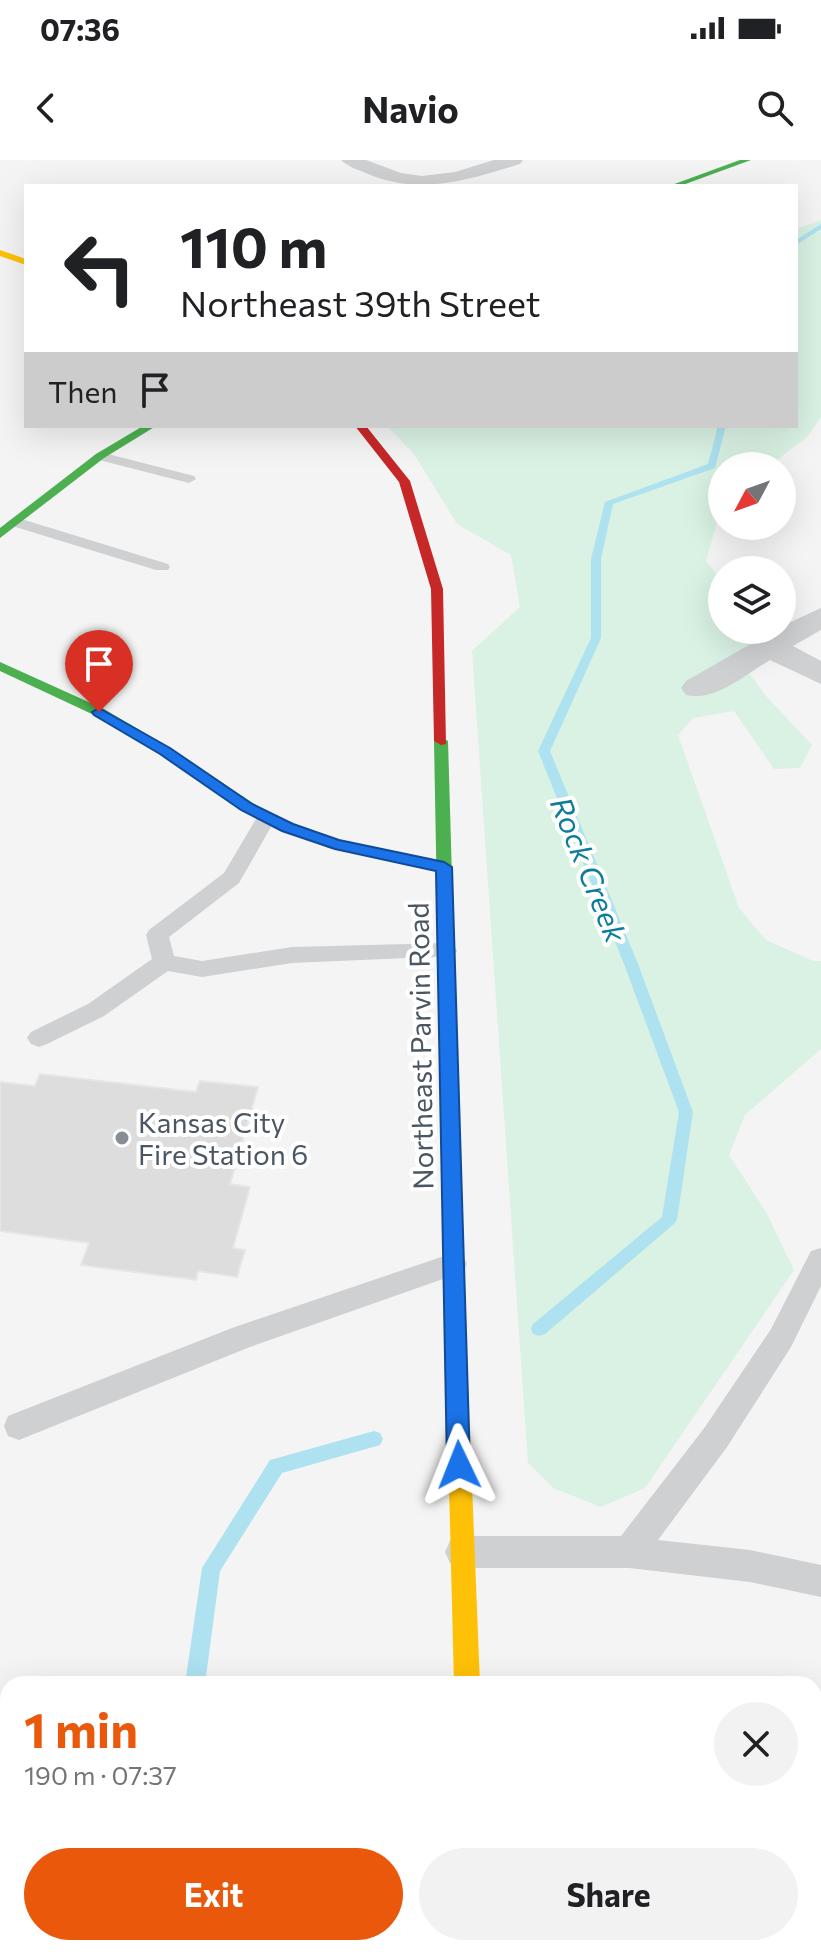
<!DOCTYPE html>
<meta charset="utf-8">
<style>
body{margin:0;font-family:Commissioner,sans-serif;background:#f2f2f2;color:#202124;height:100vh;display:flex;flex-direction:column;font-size:30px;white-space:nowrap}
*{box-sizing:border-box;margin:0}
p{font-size:26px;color:#757577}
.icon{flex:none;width:44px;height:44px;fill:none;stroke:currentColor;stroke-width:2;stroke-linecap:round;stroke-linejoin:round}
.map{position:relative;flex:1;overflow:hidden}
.sheet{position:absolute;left:0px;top:1516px;width:822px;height:280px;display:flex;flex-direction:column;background:#fff;border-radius:24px 24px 0 0;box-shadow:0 8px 32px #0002}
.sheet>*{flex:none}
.guide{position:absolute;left:24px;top:24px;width:774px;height:244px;border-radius:0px;box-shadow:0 8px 32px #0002;background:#fff;color:#202124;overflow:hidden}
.needle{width:52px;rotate:229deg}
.controls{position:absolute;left:708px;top:292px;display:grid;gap:16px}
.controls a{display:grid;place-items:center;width:88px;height:88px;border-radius:50%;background:#fff;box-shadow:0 8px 32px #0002;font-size:40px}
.pin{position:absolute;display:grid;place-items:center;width:68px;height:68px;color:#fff;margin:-82px -34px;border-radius:50% 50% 50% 0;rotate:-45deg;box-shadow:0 0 8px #0007}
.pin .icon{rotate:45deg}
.me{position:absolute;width:88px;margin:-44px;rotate:358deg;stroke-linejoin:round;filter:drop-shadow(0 0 6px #0008)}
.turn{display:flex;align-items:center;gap:28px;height:168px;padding:0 24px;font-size:36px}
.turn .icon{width:104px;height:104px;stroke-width:2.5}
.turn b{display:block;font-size:56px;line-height:68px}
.then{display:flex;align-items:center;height:76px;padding:0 24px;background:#0003;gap:16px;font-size:30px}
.round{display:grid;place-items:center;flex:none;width:84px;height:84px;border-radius:42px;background:#f2f2f2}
.head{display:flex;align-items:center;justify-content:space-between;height:136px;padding:0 24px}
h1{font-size:48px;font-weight:700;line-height:60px;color:#ea580c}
.action{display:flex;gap:16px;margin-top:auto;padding:16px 24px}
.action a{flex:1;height:92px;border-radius:48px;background:#ea580c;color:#fff;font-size:32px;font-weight:700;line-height:92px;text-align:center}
.action a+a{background:#f2f2f2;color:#202124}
.status{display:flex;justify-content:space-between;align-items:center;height:56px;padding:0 40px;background:#fff;direction:ltr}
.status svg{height:22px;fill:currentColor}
header{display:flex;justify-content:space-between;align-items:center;height:104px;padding:0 24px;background:#fff;font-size:36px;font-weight:700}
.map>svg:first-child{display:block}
</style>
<div class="status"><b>07:36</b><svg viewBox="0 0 49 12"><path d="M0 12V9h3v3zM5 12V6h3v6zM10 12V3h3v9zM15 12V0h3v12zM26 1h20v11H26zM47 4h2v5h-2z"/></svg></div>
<header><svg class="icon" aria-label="back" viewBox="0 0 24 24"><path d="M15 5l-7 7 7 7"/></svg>Navio<svg class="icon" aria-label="search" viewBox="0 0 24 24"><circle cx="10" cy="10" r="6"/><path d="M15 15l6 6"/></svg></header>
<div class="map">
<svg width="821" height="1796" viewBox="0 0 821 1796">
<rect width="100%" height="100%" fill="#f4f4f4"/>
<!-- green -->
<polygon fill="#d9f2e3" points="821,60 821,257 807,277 769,306 722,306 722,344 706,401 722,421 722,470 775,471 736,496 767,537 812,585 800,608 774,609 734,551 693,558 678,575 739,748 766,780 813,801 821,801 821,889 745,955 729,995 766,1052 794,1110 645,1328 601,1347 553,1328 528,1303 472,491 520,447 511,395 457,364 414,294 387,266 796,266 796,69"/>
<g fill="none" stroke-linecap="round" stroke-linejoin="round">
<!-- stream -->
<g fill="#aee2f0" fill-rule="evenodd">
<polygon points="821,64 821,69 796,85 796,80"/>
<polygon points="718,266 726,266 715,308 613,344 601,399 601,478 550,591 638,804 693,952 677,1060 674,1064 545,1174 539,1176 533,1174 531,1169 533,1164 662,1057 679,952 624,804 538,591 591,478 591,399 605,342 708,304"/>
<polygon points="374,1271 380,1273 383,1279 380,1285 282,1313 220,1411 205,1524 185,1524 202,1408 270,1300"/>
<polygon points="148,1788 170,1788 169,1796 147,1796"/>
</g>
</g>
<!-- building -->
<polygon fill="#ddddde" stroke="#e5e6e7" stroke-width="2" points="40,914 196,932 200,921 258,927 230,1024 250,1027 233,1088 245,1090 237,1117 198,1111 196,1120 81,1105 89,1083 0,1071 0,922 35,926"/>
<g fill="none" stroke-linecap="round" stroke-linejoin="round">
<!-- lane -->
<g fill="#ced0d2" fill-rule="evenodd">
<polygon points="100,292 194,316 196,319 189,323 95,299 93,296"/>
<polygon points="15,357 168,404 170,407 168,410 156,410 9,365 7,362"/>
<polygon points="266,652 276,658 239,723 169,777 174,796 202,801 292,787 446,783 454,786 457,791 454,796 292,803 202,817 168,811 104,856 47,884 39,887 31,884 27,878 31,872 88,844 152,799 146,775 149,770 224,713 259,654"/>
<polygon points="821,1088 821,1126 791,1187 727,1287 658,1380 750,1390 821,1405 821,1437 750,1422 629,1408 461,1408 450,1403 445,1392 450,1381 461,1376 621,1376 705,1267 771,1169 811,1091"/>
<polygon points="453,1093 463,1096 467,1104 463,1112 250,1187 19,1280 8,1276 4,1266 8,1256 232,1168"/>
</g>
<!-- street -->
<g fill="#ced0d2" fill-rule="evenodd">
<path d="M 341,0 L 366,0 L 401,13 L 422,16 L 455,12 L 494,0 L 523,0 L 520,4 C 467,20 422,36 368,14 C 359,10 348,7 341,0 Z"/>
<path d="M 821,448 L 821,470 L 793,486 L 821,501 L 821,524 L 770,500 C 746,514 715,542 686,535 L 681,528 L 686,521 L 775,470 L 782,470 L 782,466 Z"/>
</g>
<!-- fast -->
<g fill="#4caf50" fill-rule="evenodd">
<polygon points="740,0 751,0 680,26 669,26"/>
<polygon points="143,266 156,266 104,298 0,378 0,368 96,294"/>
<polygon points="0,502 104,549 170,588 271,655 339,680 342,684 334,689 329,688 261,661 160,594 94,555 0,511"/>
<polygon points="441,577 448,581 464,1126 461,1132 454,1135 447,1132 444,1126 434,581"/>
<polygon points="465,1788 493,1788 494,1796 466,1796"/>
</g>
<!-- slow -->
<g fill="#ffc107" fill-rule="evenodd">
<polygon points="0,90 26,99 26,105 0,96"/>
<polygon points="334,679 444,702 452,707 444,712 329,688 326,684"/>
<polygon points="454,1117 461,1120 464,1126 480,1524 454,1524 444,1126 447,1120"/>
</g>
<!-- jam -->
<polygon fill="#c62828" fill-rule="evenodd" points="355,266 366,266 410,321 443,429 446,584 441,585 434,581 431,429 399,322"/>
</g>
<!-- route -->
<polygon fill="#1a73e8" stroke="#114b97" stroke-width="2" points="99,548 170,588 252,644 293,664 339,680 444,702 452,707 470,1305 467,1313 459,1316 451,1313 447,1305 436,711 335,689 282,671 241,650 160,594 94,555 92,552"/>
<!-- markers -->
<circle fill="#868d94" stroke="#fff" stroke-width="3" cx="122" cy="978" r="8"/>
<g text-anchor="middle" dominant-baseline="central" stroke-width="8" stroke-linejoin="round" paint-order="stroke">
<!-- street labels -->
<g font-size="28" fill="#4a5661" stroke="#fff">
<text transform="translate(420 886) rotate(-91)">Northeast Parvin Road</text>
</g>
<!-- poi labels -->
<g font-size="28" fill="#4a5661" stroke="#fff" text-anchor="start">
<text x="138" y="962">Kansas City<tspan x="138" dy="32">Fire Station 6</tspan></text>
</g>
<!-- water labels -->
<g font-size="30" font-style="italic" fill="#0c7c9b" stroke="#fff">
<text transform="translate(590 709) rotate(68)">Rock Creek</text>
</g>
</g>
</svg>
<div class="controls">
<a><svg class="needle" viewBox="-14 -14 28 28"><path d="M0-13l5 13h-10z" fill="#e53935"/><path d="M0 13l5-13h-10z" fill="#757577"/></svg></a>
<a><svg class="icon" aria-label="layers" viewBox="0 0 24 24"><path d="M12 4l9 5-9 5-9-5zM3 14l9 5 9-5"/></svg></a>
</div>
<div class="pin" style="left:99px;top:552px;background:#d93025"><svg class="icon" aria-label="arrive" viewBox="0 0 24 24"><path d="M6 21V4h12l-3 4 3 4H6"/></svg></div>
<svg class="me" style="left:459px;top:1305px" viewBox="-20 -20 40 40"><path d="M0-17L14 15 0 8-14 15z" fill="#1a73e8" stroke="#fff" stroke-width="4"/></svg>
<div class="guide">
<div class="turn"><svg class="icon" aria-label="left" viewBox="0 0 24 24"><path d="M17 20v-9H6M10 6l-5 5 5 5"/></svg><div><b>110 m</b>Northeast 39th Street</div></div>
<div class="then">Then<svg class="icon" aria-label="arrive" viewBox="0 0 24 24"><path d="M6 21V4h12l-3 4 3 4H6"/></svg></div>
</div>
<section class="sheet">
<div class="head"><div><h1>1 min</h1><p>190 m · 07:37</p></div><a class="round"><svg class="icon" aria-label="close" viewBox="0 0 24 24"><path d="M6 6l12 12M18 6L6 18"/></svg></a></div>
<div class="action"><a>Exit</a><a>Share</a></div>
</section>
</div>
